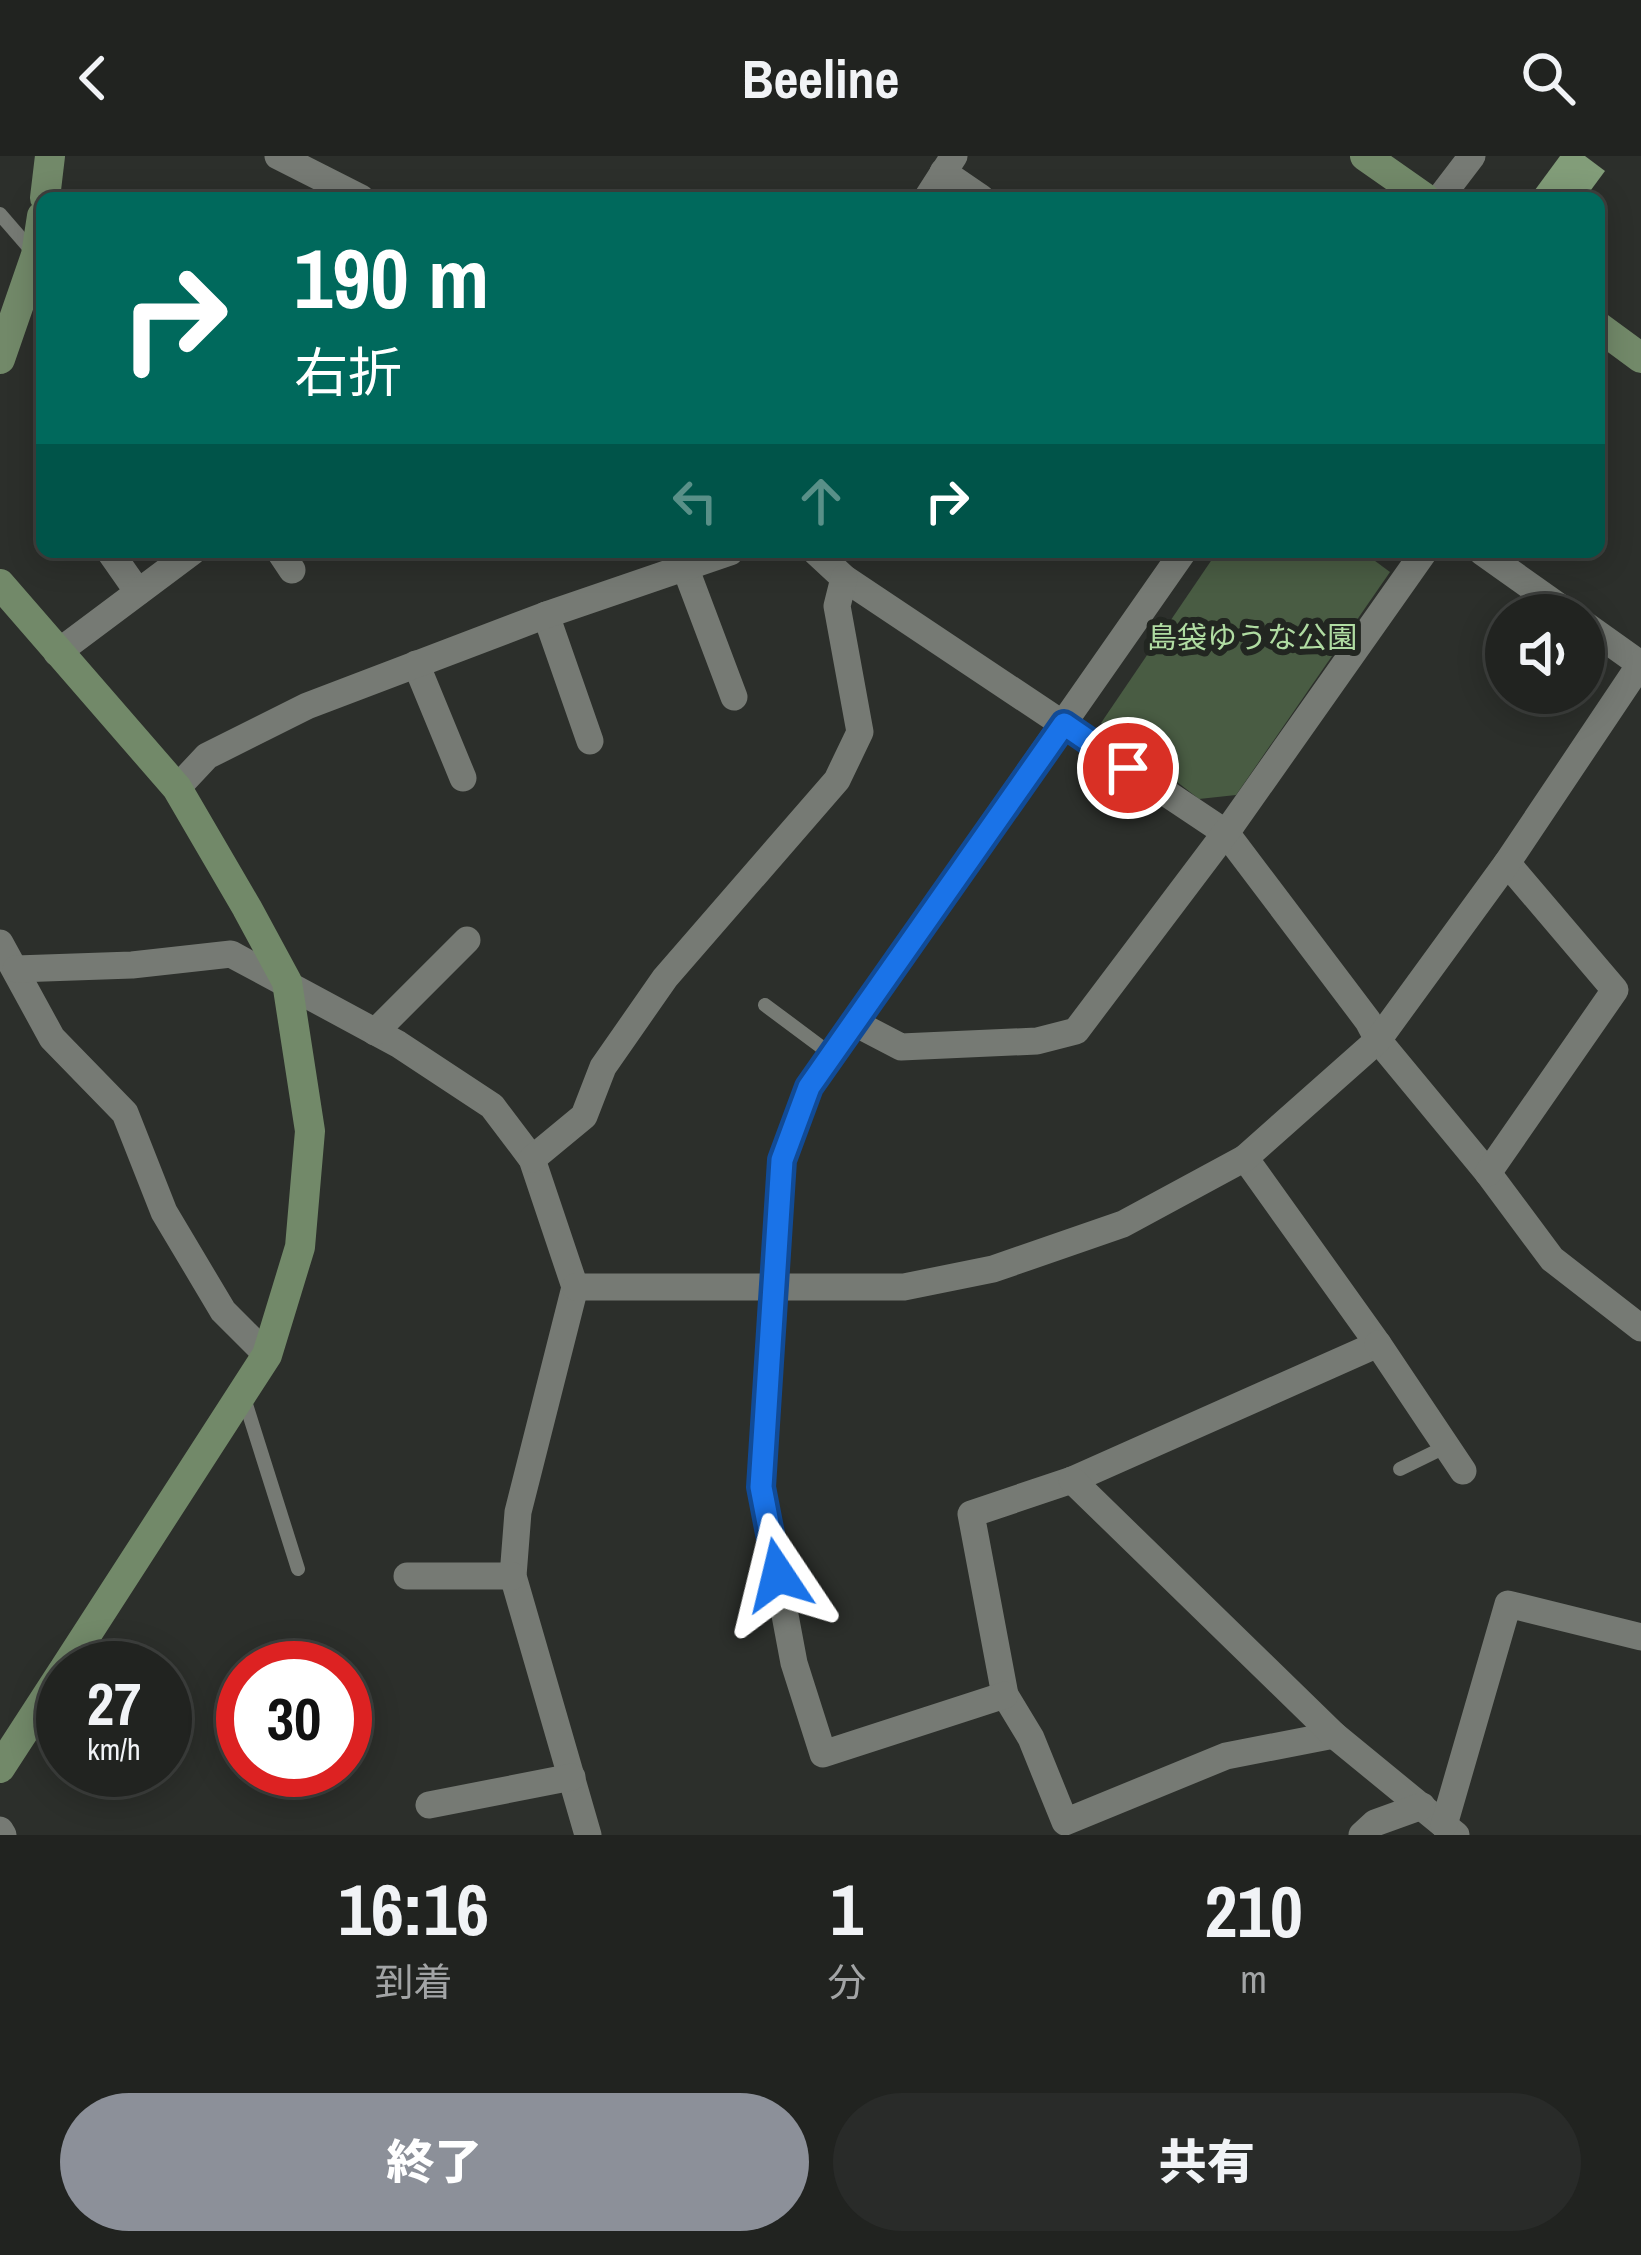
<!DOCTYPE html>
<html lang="ja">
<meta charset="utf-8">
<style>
body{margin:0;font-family:"Archivo Narrow","Noto Sans JP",sans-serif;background:#292b29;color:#f1f3f6;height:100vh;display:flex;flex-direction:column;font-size:45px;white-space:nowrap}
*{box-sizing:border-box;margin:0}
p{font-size:39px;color:#a2a4a5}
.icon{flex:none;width:66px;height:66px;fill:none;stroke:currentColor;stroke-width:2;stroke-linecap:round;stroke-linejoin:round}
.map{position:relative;height:1679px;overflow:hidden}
.panel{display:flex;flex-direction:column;background:#212320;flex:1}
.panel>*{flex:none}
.banner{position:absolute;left:36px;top:36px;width:1569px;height:366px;border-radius:18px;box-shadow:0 6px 30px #0003,0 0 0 3px #3e403e;background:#00695c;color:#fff;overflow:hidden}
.tools{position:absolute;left:1485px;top:438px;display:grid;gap:24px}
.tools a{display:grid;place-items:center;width:120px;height:120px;border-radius:50%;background:#212320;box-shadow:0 6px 30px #0003,0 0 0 3px #3e403e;font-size:60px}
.speed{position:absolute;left:36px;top:1485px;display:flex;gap:24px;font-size:60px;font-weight:700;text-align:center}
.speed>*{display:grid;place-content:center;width:156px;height:156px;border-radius:50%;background:#212320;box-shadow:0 6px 30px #0003,0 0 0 3px #3e403e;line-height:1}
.speed small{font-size:30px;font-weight:400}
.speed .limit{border:18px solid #d22;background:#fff;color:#111}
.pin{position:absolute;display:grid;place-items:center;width:102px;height:102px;color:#fff;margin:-51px;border:6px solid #fff;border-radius:50%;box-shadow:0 3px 12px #0007}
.me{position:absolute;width:132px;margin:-66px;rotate:350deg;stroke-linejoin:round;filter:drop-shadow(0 0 9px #0008)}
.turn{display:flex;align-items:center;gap:42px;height:252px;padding:0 60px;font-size:54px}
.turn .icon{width:156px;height:156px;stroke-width:2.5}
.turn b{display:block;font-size:84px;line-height:102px}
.lanes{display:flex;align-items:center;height:114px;padding:0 60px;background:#0003;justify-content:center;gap:60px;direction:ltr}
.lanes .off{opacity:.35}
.eta{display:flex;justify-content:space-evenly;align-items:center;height:204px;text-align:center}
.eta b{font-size:72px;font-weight:800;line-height:84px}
.primary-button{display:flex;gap:24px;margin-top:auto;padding:24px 60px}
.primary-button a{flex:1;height:138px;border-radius:72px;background:#8c9099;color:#fff;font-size:48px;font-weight:800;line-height:138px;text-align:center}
.primary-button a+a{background:#292b29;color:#f1f3f6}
header{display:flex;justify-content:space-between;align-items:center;height:156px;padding:0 60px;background:#212320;font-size:54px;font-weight:800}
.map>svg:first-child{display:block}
</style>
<header><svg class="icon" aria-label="back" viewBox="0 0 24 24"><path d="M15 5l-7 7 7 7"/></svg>Beeline<svg class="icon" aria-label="search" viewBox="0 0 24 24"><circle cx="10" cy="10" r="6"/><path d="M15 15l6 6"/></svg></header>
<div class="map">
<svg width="1641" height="1679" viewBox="0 0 1641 1679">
<rect width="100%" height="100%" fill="#2c2f2b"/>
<!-- green -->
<polygon fill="#495c43" points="1217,396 1363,396 1390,416 1236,639 1199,643 1101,567"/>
<!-- building -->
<polygon fill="#829d79" points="1560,0 1585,0 1605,15 1585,42 1538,42 1532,38"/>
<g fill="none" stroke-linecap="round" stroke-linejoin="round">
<!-- lane -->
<g stroke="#767a74" stroke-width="14">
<polyline points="0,58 32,95"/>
<polyline points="765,849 832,899"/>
<polyline points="244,1242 298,1413"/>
<polyline points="1400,1313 1447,1290"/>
</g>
<!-- street -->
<g stroke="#767a74" stroke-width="27">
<polyline points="278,0 361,42"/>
<polyline points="943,16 981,42"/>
<polyline points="927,42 954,0"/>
<polyline points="1440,42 1472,0"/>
<polyline points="110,396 138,436"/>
<polyline points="280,396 292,414"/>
<polyline points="816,396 844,422 1226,677 1368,865 1378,884 1488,1017 1552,1103 1641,1172"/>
<polyline points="1482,396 1571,459"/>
<polyline points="685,411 734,541"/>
<polyline points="546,459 590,585"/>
<polyline points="1584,468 1640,508"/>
<polyline points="57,497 192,396"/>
<polyline points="416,508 463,622"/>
<polyline points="177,632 207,600 307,550 546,459 730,396"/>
<polyline points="0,787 52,882 125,957 164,1056 223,1155 267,1199"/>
<polyline points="16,813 132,809 231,798 398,888 492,950 532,1003 575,1131 518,1356 513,1420 588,1679"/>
<polyline points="855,867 901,891 1037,885 1076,875 1233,667 1424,396"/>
<polyline points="375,876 467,784"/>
<polyline points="1245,1002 1378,1188 1072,1324 971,1358 1005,1539 1031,1582 1065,1666 1226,1600 1334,1579"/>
<polyline points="532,1003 584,960 603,911 665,822 837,624 860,576 837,450 844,422"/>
<polyline points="1488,1017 1615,834 1507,707"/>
<polyline points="575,1131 904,1131 993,1113 1123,1068 1245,1002 1378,884 1507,707 1641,507"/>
<polyline points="1378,1188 1463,1315"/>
<polyline points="1072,1324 1334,1579 1456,1679"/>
<polyline points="407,1420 513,1420"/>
<polyline points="1005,1539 823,1598 794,1507 761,1331 782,1004 809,931 1183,396"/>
<polyline points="429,1649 572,1621"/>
<polyline points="1444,1669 1508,1448 1641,1481"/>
<polyline points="0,1674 3,1679"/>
<polyline points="1362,1679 1375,1667 1422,1650"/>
</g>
<!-- secondary -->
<g stroke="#728969" stroke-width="30">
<polyline points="1365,0 1425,42"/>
<polyline points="45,42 50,0"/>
<polyline points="1599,171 1641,202"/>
<polyline points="0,203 36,99 42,60"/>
<polyline points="0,428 177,632 247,752 287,826 310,975 300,1091 267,1199 65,1512"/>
<polyline points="0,1612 63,1515"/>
</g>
</g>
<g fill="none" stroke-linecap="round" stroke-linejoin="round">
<!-- route casing -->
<g stroke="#114b97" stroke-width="30">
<polyline id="route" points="778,1419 761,1331 782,1004 809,931 1064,568 1128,612"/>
</g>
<!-- route -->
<use href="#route" stroke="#1a73e8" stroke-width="21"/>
</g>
<g text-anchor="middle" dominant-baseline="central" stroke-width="12" stroke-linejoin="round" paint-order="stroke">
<!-- park labels -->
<g font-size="30" fill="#b0dca2" stroke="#222621">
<text x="1252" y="481">島袋ゆうな公園</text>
</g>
</g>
</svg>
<div class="tools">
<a><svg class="icon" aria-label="sound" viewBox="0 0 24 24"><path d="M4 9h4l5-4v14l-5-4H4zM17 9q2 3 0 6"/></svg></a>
</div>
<div class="speed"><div>27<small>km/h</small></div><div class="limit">30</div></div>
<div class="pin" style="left:1128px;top:612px;background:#d93025"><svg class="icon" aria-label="arrive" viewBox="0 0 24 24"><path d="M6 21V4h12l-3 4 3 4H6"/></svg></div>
<svg class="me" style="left:778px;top:1419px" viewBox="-20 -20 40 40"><path d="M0-17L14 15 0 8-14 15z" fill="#1a73e8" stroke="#fff" stroke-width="4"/></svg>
<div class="banner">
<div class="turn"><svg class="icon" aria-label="right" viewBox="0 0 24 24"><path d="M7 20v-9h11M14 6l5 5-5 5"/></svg><div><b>190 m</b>右折</div></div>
<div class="lanes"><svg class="icon off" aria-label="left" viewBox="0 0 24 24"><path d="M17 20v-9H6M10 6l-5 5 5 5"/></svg><svg class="icon off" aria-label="ahead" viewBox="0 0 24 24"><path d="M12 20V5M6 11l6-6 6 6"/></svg><svg class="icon" aria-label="right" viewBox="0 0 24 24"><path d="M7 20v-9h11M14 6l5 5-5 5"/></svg></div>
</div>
</div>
<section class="panel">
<div class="eta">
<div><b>16:16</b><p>到着</p></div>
<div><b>1</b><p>分</p></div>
<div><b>210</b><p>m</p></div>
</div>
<div class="primary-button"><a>終了</a><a>共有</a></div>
</section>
